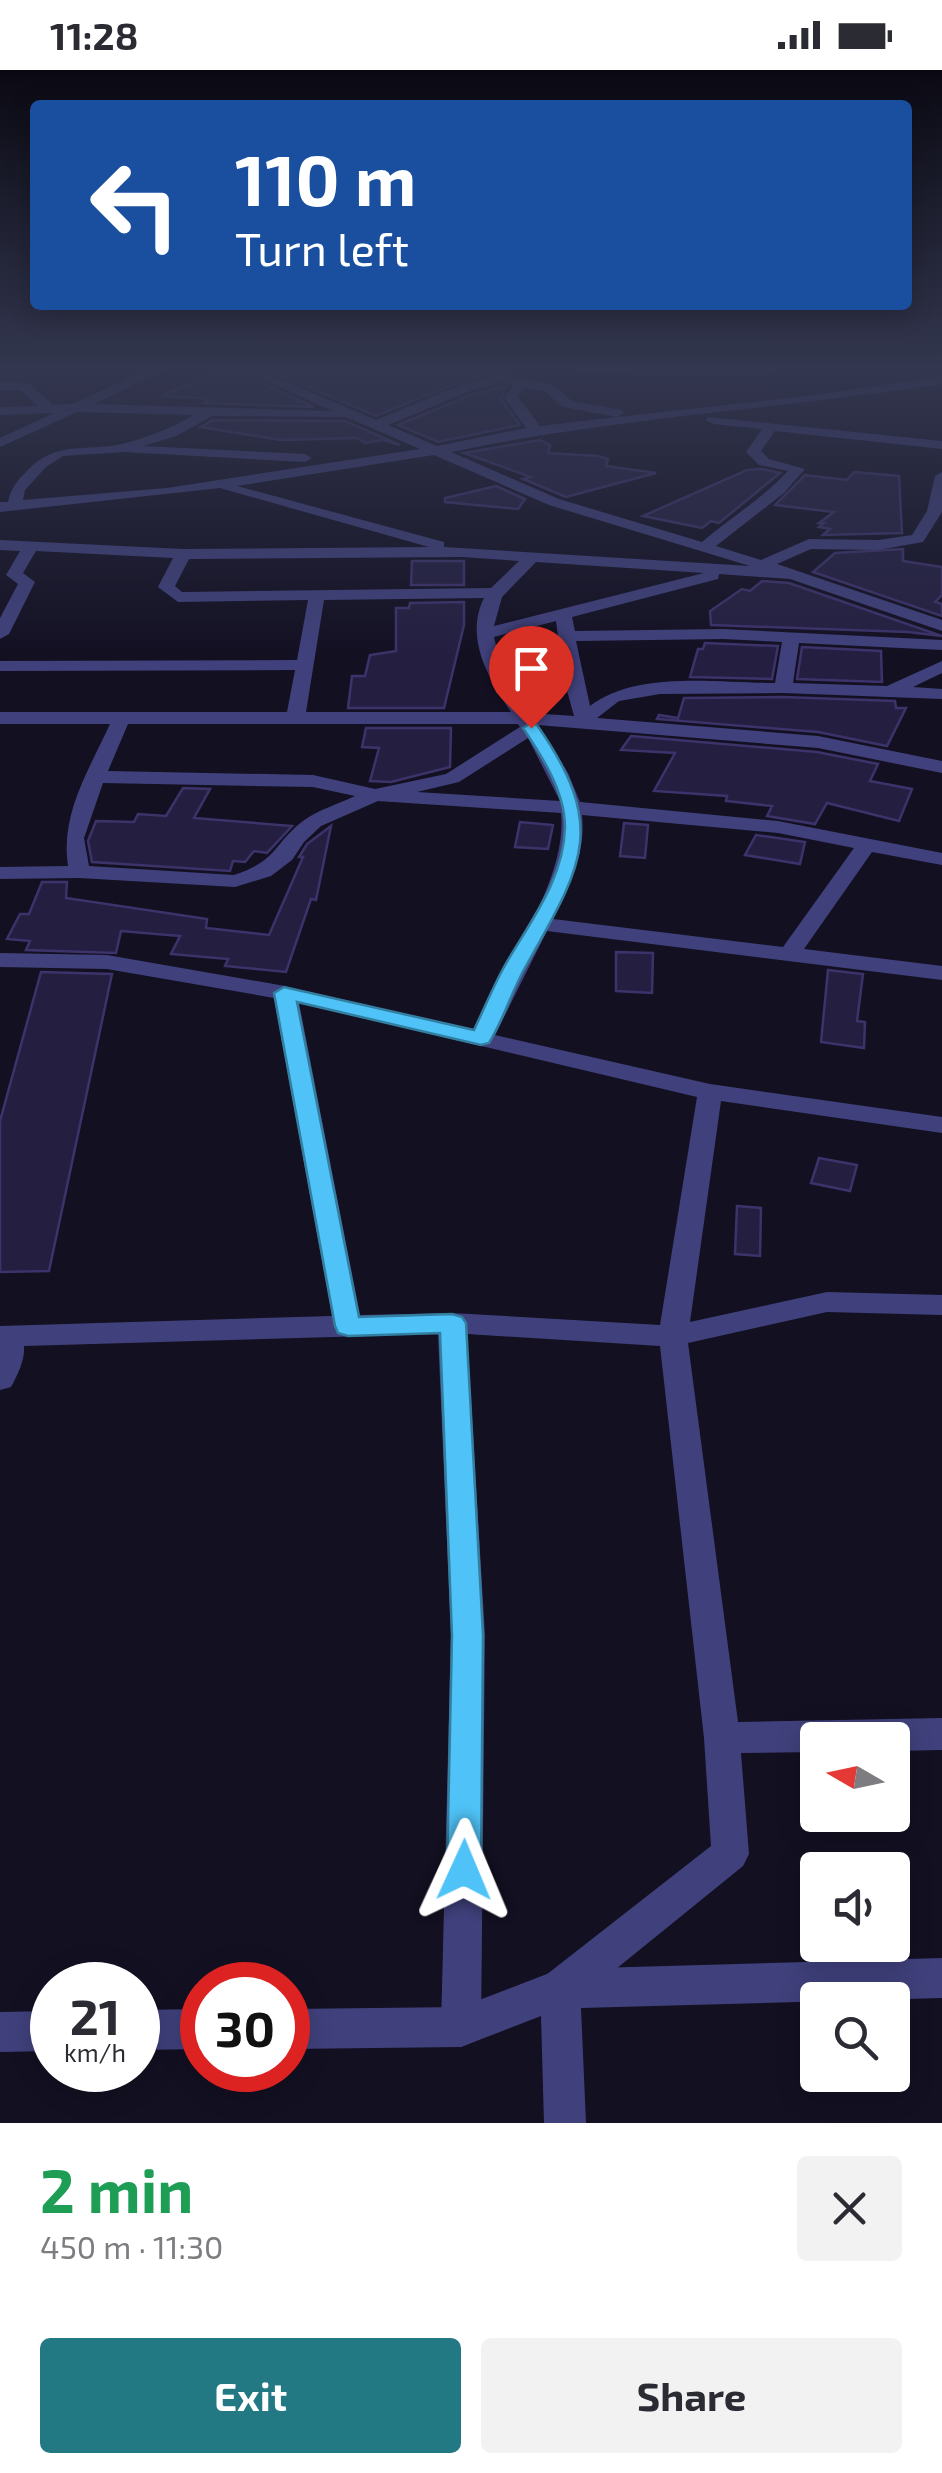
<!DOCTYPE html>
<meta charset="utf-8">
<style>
body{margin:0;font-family:"Exo 2",sans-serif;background:#f2f2f3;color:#2b2b33;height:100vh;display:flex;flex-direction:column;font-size:38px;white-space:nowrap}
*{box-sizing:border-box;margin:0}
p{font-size:32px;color:#7c7c81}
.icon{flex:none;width:55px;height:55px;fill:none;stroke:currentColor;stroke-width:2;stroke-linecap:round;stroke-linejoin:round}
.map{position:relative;height:2053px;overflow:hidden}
.panel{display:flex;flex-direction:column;background:#fff;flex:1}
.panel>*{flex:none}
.banner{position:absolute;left:30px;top:30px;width:882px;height:210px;border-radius:10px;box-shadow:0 5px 25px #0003;background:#1a4fa0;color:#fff;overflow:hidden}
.needle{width:65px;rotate:279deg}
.controls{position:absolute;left:800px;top:1652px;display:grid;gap:20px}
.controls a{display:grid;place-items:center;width:110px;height:110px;border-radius:10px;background:#fff;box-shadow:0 5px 25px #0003;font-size:50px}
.speed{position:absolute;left:30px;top:1892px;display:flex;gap:20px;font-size:50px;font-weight:700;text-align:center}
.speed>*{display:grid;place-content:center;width:130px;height:130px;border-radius:50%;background:#fff;box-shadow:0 5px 25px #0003;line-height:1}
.speed small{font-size:25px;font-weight:400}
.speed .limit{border:15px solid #d22;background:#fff;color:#111}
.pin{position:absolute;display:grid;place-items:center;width:85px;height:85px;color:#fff;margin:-102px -42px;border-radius:50% 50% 50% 0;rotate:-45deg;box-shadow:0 0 10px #0007}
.pin .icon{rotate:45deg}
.me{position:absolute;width:110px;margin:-55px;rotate:1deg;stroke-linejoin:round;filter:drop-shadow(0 0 8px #0008)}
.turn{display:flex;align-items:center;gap:35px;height:210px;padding:0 40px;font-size:45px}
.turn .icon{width:130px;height:130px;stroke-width:2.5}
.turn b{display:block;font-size:70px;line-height:85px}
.round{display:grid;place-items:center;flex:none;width:105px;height:105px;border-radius:10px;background:#f2f2f3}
.headline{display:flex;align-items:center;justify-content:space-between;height:170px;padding:0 40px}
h1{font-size:60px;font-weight:700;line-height:75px;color:#1e9e55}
.button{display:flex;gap:20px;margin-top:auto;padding:20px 40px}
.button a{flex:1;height:115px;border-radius:10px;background:#237983;color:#fff;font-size:40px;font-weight:700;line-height:115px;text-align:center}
.button a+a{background:#f2f2f3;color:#2b2b33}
.status{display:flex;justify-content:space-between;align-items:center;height:70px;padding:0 50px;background:#fff;direction:ltr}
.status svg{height:28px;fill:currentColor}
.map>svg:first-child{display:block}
</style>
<div class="status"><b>11:28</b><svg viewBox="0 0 49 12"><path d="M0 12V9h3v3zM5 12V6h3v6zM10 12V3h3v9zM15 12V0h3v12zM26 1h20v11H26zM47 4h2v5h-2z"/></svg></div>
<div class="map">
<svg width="942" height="2053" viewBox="0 0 942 2053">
<rect width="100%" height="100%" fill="#131022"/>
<!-- building -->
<g fill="#241f41" stroke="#3c336b" stroke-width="2.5">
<polygon points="263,298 494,298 494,302 462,311 376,346"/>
<polygon points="216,303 248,307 314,337 203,333 211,329 161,326"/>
<polygon points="506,316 501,329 520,355 438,372 398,355 473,324"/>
<polygon points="213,350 345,351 400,375 383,370 365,373 357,368 281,370 201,357"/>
<polygon points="540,370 550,375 548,383 598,386 608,389 606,396 656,403 566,427 523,409 531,407 464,383"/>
<polygon points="762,399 780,403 719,453 711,451 702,458 643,446 747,400"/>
<polygon points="854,402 899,406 902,463 823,465 830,459 819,457 824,453 819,453 834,442 775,435 805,405 847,410"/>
<polygon points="496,416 525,429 518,439 445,432 445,428"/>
<polygon points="903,479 903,491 942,497 942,525 935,532 942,534 942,546 813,502 835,483"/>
<polygon points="412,491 464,491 464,515 411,515"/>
<polygon points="762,511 789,513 942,566 908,562 711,555 710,541 742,519 750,521"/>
<polygon points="464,532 464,555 444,638 348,638 352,606 365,606 370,585 396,581 396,538 409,538 410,533"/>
<polygon points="705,573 778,576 772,609 690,607 698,579 703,579"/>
<polygon points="802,577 881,581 882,612 797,609"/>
<polygon points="783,627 895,631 896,638 906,638 887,676 818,662 657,649 659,645 678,648 684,628"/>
<polygon points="366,658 451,658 450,697 391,712 370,711 379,678 362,677"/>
<polygon points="631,666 817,682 878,694 870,711 912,719 899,751 827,733 815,754 767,746 772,736 726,731 727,726 654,721 675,683 621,680"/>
<polygon points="183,718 210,719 194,748 292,756 267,783 254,781 245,792 233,791 230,801 92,792 88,771 96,751 134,752 138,744 166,746"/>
<polygon points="520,752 553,755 548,779 515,777"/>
<polygon points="624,753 648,755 645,788 620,786"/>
<polygon points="331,756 316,830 311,829 286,902 225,896 228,889 171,884 180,866 121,861 116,883 26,880 30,871 7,869 20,844 29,844 42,812 67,812 66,828 207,849 206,858 269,865 303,787 299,787 307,774"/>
<polygon points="756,765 805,772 800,794 745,785"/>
<polygon points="616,882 653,883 652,923 616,921"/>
<polygon points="828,900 863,904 857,951 865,952 864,978 821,972"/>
<polygon points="41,902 112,904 49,1201 0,1202 0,1051"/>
<polygon points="819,1088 857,1095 850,1121 811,1113"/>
<polygon points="737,1136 761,1138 760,1186 735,1184"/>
</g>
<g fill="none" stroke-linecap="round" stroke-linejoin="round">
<!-- minor -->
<g fill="#40417c" fill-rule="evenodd">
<path d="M 151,298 L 167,298 L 94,334 L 332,341 L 238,298 L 254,298 L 376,350 L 463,314 L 497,305 L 498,298 L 510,298 L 510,306 L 553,315 L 572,331 L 622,340 L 624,343 L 617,347 L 824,324 L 942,306 L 942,314 C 779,339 612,348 451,382 L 559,429 L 702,472 C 730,448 763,428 788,401 L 759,395 L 746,382 L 762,359 L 713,354 L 706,350 L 708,347 L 942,371 L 942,379 L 775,361 L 761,381 L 769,389 L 805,399 L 784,423 L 716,476 L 761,490 L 809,469 L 878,470 L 912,465 L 927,441 L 935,406 L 942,402 L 942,442 L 923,472 L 878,480 L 811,479 L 777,494 L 942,550 L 942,561 L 790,509 L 719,504 L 718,509 L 572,547 L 575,561 L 723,559 L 942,570 L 942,580 L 799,573 L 793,613 L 887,616 L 942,591 L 942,603 L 913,617 L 942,619 L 942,629 L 783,623 L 660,624 L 619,631 L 597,648 L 818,666 L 942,691 L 942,703 L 818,678 L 538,655 L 568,703 L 580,732 L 778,751 L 942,783 L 942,795 L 872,782 L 804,879 L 942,896 L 942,910 L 547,861 L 495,965 L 710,1014 L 942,1047 L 942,1063 L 721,1031 L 690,1252 L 827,1222 L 942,1225 L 942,1245 L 827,1242 L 688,1273 L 738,1652 L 942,1648 L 942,1680 L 892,1681 L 892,1670 L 818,1670 L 818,1682 L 741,1683 L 749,1784 L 743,1796 L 574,1933 L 560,1939 L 546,1933 L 540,1919 L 546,1905 L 711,1776 L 704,1668 L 660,1276 L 467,1264 L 485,1565 L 481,1957 L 475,1971 L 461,1977 L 447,1971 L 441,1957 L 451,1565 L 438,1264 L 24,1276 C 25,1290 18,1304 11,1317 L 0,1320 L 0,1256 L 332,1246 L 274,928 L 107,899 L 0,897 L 0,883 L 107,885 L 285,916 L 473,960 C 502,897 568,812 561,743 L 378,731 L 321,756 L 304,772 L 292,790 L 271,806 L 235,817 L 79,808 L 0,809 L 0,797 L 68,796 C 60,744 89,700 110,654 L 0,654 L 0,642 L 287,642 L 295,600 L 0,601 L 0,591 L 297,590 L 308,530 L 178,532 L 158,517 L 173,488 L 36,481 L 23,503 L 35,512 L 9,564 L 0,569 L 0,548 L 18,514 L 6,505 L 20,481 L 0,480 L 0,470 L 183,479 L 429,477 L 220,418 L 0,442 L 0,432 L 8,432 C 11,417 18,410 28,400 C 56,370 86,382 122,374 C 147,368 171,358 194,345 L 77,342 L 0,377 L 0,368 L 54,343 L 0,345 L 0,337 L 38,336 L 21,320 L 0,320 L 0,312 L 29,313 L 53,335 L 72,334 ZM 504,312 L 514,315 L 504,327 L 526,358 L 437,376 L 388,355 L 472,320 ZM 525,317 L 544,321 L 563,337 L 617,347 L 540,356 L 518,327 ZM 212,346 L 346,347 L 420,379 L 167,418 L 23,430 L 25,420 L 46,397 L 63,386 L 124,382 L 305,392 L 312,388 L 305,384 L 143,376 L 176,366 ZM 434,385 L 549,435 L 750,496 L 444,477 L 444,472 L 237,416 ZM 462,487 L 519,491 L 491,518 L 182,522 L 175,516 L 189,489 ZM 536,492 L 704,503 L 494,556 L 502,527 ZM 484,528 C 464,568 489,609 511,642 L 306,642 L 324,530 ZM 556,551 L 563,606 L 574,646 L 530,643 L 500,592 L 494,567 ZM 723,569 L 782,572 L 775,613 C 718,613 637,600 590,636 L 576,571 ZM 128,654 L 518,654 L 520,657 L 446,704 L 375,719 L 313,705 L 108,701 ZM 528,668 L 560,731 L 417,722 L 459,712 ZM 103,713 L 313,717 L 355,726 C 338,734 318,740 303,751 C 272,775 279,790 234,805 L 89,796 L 84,768 ZM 582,745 L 778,763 L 854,778 L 783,877 L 553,849 C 570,816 586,782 582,745 ZM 299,933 L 697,1027 L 660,1255 L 452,1243 L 360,1245 Z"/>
<polygon points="576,298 782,298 764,306 582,302"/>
</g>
<!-- tertiary -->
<g fill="#40417c" fill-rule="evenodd">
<polygon points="942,1888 942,1928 581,1938 586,2053 544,2053 541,1946 461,1977 288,1979 288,1939 461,1937 560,1899"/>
<polygon points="202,1939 202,1979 138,1980 138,1940"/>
<polygon points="52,1941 52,1981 0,1982 0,1942"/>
</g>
</g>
<!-- sky -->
<linearGradient id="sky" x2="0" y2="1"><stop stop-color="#0a0913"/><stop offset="0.51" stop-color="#33374f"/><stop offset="1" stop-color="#33374f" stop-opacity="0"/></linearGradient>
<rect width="942" height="585" fill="url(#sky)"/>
<!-- route -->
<path fill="#4fc3f7" stroke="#337fa1" stroke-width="2.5" d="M 531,653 L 537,655 C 609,758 582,796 526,896 C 512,920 504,949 489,973 L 481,975 L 297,932 L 359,1247 L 452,1244 L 462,1247 L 466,1253 L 483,1565 L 481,1800 L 476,1812 L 464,1817 L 452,1812 L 447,1800 L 452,1565 L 440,1263 L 348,1266 L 338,1263 L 335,1256 L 274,923 L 284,917 L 474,960 C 484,939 493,917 504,897 C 529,853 564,810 565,757 C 565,722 542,686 523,658 Z"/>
</svg>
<div class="controls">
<a><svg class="needle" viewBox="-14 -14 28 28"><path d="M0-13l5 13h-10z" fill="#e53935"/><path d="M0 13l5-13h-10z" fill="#7c7c81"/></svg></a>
<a><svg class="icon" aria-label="sound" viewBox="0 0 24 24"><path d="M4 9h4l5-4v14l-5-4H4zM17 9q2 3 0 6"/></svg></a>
<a><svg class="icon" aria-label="search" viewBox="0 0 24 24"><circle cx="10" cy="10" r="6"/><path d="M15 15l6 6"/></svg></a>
</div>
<div class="speed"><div>21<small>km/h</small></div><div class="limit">30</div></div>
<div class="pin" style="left:531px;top:658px;background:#d93025"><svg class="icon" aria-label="arrive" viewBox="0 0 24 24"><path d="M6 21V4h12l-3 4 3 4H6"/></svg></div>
<svg class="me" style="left:464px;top:1800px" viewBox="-20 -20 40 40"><path d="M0-17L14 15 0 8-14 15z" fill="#4fc3f7" stroke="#fff" stroke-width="4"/></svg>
<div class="banner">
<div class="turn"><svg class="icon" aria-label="left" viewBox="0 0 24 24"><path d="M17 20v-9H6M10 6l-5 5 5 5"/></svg><div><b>110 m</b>Turn left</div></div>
</div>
</div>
<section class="panel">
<div class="headline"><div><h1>2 min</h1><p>450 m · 11:30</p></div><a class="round"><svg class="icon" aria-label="close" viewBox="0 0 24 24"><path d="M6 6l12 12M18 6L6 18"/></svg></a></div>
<div class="button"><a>Exit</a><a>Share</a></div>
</section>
